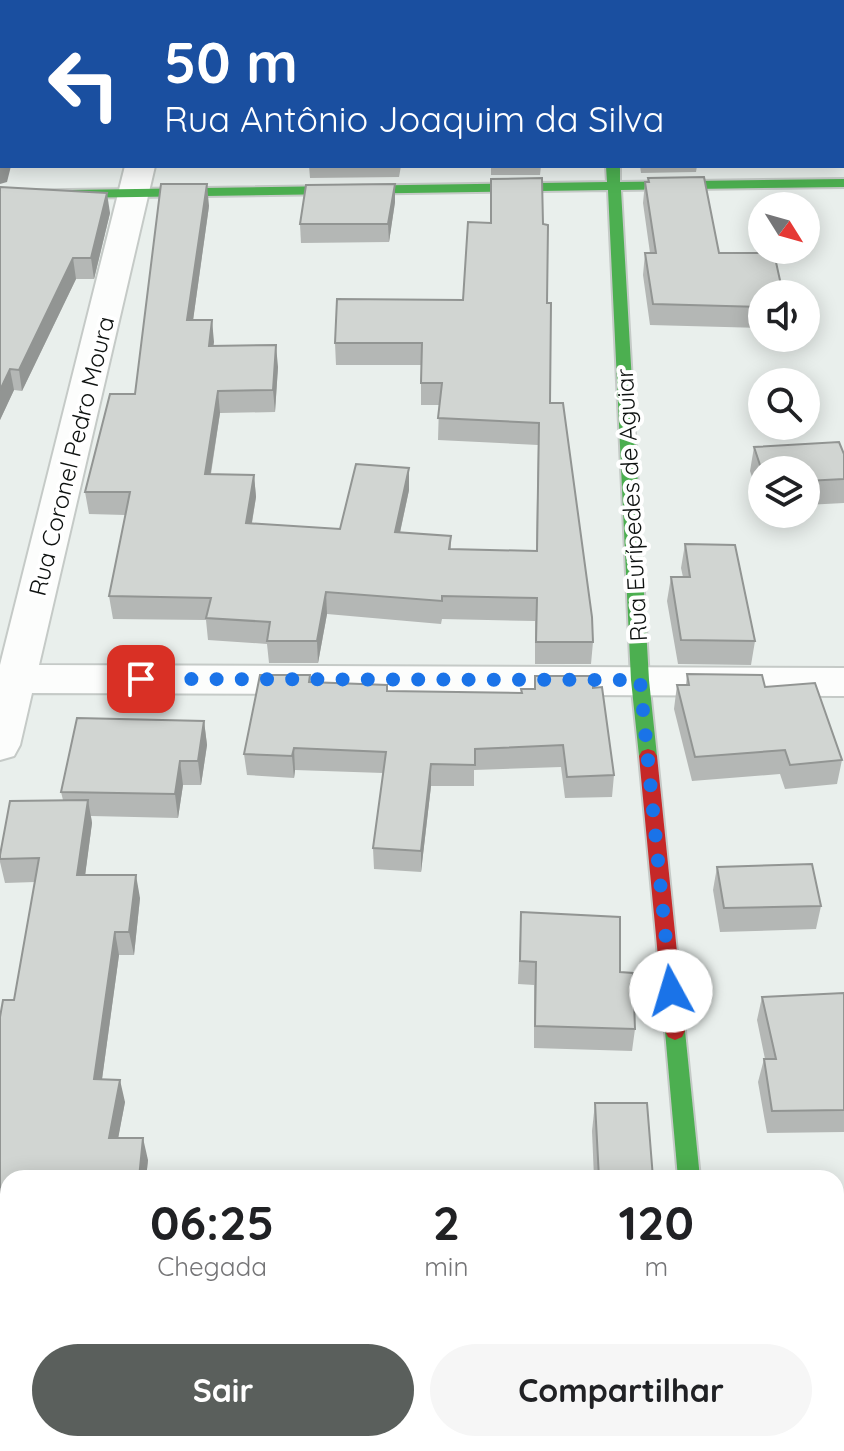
<!DOCTYPE html>
<html lang="pt">
<meta charset="utf-8">
<style>
body{margin:0;font-family:Quicksand,sans-serif;background:#f6f6f6;color:#202124;height:100vh;display:flex;flex-direction:column;font-size:30px;white-space:nowrap}
*{box-sizing:border-box;margin:0}
p{font-size:26px;color:#757577}
.icon{flex:none;width:44px;height:44px;fill:none;stroke:currentColor;stroke-width:2;stroke-linecap:round;stroke-linejoin:round}
.map{position:relative;flex:1;overflow:hidden}
.side{position:absolute;left:0px;top:1170px;width:844px;height:282px;display:flex;flex-direction:column;background:#fff;border-radius:24px 24px 0 0;box-shadow:0 4px 20px #0003}
.side>*{flex:none}
.top-card{position:absolute;left:0px;top:0px;width:844px;height:168px;box-shadow:0 4px 20px #0003;background:#1a4fa0;color:#fff;overflow:hidden}
.needle{width:52px;rotate:127deg}
.fabs{position:absolute;left:748px;top:192px;display:grid;gap:16px}
.fabs a{display:grid;place-items:center;width:72px;height:72px;border-radius:50%;background:#fff;box-shadow:0 4px 20px #0003;font-size:40px}
.pin{position:absolute;display:grid;place-items:center;width:68px;height:68px;color:#fff;margin:-34px;border-radius:16px;box-shadow:0 4px 12px #0006}
.me{position:absolute;width:88px;margin:-44px;rotate:354deg;stroke-linejoin:round;filter:drop-shadow(0 0 6px #0008)}
.turn{display:flex;align-items:center;gap:28px;height:168px;padding:0 32px;font-size:36px}
.turn .icon{width:104px;height:104px;stroke-width:2.5}
.turn b{display:block;font-size:56px;line-height:68px}
.eta{display:flex;justify-content:space-evenly;align-items:center;height:136px;text-align:center}
.eta b{font-size:48px;font-weight:700;line-height:56px}
.primary-button{display:flex;gap:16px;margin-top:auto;padding:16px 32px}
.primary-button a{flex:1;height:92px;border-radius:48px;background:#5a5f5c;color:#fff;font-size:32px;font-weight:700;line-height:92px;text-align:center}
.primary-button a+a{background:#f6f6f6;color:#202124}
.map>svg:first-child{display:block}
</style>
<div class="map">
<svg width="844" height="1451" viewBox="0 0 844 1451">
<rect width="100%" height="100%" fill="#e9efec"/>
<g fill="none" stroke-linecap="round" stroke-linejoin="round">
<!-- street casing -->
<g stroke="#c5cac7" stroke-width="4">
<g id="street">
<rect x="593" y="0" width="26" height="2"/>
<polygon points="125,166 155,166 39,665 844,668 844,696 32,693 20,745 14,756 0,760 0,665"/>
<polygon points="836,1434 843,1451 595,1451 598,1444 836,1444"/>
</g>
</g>
<!-- fast casing -->
<g stroke="#c5cac7" stroke-width="4">
<g id="fast">
<polygon points="606,166 620,166 620,182 844,179 844,187 621,190 649,680 657,756 654,761 642,761 639,756 631,680 608,190 0,199 0,191 607,182"/>
<polygon points="675,1022 682,1025 685,1031 700,1178 678,1178 665,1031 668,1025"/>
</g>
</g>
<!-- jam casing -->
<g stroke="#c5cac7" stroke-width="4">
<polygon id="jam" points="648,749 654,751 657,756 685,1031 682,1037 675,1040 668,1037 665,1031 639,756 642,751"/>
</g>
<!-- street -->
<use href="#street" fill="#fcfdfc" fill-rule="evenodd"/>
<!-- fast -->
<use href="#fast" fill="#4caf50" fill-rule="evenodd"/>
<!-- jam -->
<use href="#jam" fill="#c62828" fill-rule="evenodd"/>
</g>
<!-- wall -->
<g fill="#b4b7b5">
<polygon points="309,166 401,166 399,177 310,178"/>
<polygon points="491,166 562,166 541,166 540,175 491,175"/>
<polygon points="640,166 697,166 696,172 641,173"/>
<polygon points="648,178 719,253 762,294 762,328 650,325 643,275 645,253 650,253 643,203 645,182 648,182"/>
<polygon points="0,187 110,213 94,279 76,279 22,391 14,390 0,420"/>
<polygon points="395,202 389,242 301,243 300,224"/>
<polygon points="209,206 193,320 212,320 213,346 278,367 275,412 220,413 211,474 254,475 256,497 252,523 340,529 409,490 400,533 451,536 451,549 536,551 538,445 438,440 439,405 421,405 421,365 336,365 335,343 463,300 543,224 550,403 593,642 591,664 535,664 535,621 442,619 441,624 327,614 318,663 269,663 267,644 208,640 206,620 113,619 109,596 125,515 89,514 85,492 135,394"/>
<polygon points="754,447 844,454 844,503 806,505 806,470 762,470 762,507 750,471"/>
<polygon points="685,544 755,641 751,665 678,664 667,601 671,577 683,577 681,568"/>
<polygon points="687,674 765,687 842,760 837,784 785,789 780,774 692,781 674,709 677,685 686,685"/>
<polygon points="310,675 311,682 388,691 521,693 593,688 614,775 612,797 565,798 561,767 474,770 474,786 431,786 421,872 374,869 373,848 383,773 295,770 294,778 247,775 244,754"/>
<polygon points="204,721 207,745 201,785 183,785 178,818 91,816 92,823 85,875 140,898 134,955 119,955 102,1079 125,1102 118,1138 148,1160 146,1178 8,1178 8,1427 0,1428 0,1017 14,1000 35,882 5,883 0,862 0,855 63,800 61,792"/>
<polygon points="717,867 821,906 816,929 720,932 713,890"/>
<polygon points="521,912 620,972 635,1029 632,1051 534,1048 534,985 518,984"/>
<polygon points="844,993 844,1132 767,1133 758,1082 764,1059 765,1059 757,1020 762,997"/>
<polygon points="595,1103 653,1178 594,1178 592,1131"/>
<polygon points="836,1283 844,1283 844,1388 836,1389"/>
</g>
<!-- shaded-wall -->
<g fill="#929593">
<polygon points="2,162 2,166 11,166 7,182 0,184 0,163"/>
<polygon points="207,184 209,206 190,342 187,320"/>
<polygon points="395,184 395,202 389,242 388,224"/>
<polygon points="107,193 110,213 94,279 91,258"/>
<polygon points="73,258 76,279 22,391 19,370"/>
<polygon points="212,320 214,342 211,368 209,346"/>
<polygon points="276,345 278,367 275,412 273,390"/>
<polygon points="10,369 14,390 0,420 0,390"/>
<polygon points="218,391 220,413 207,496 205,474"/>
<polygon points="409,468 409,490 395,555 395,532"/>
<polygon points="254,475 256,497 248,545 246,523"/>
<polygon points="326,592 327,614 318,663 317,641"/>
<polygon points="204,721 207,745 201,785 198,761"/>
<polygon points="294,748 295,770 294,778 292,756"/>
<polygon points="180,761 183,785 178,818 175,794"/>
<polygon points="431,764 431,786 421,872 421,851"/>
<polygon points="88,800 92,823 82,899 77,875"/>
<polygon points="136,875 140,898 134,955 129,932"/>
<polygon points="115,932 119,955 99,1101 94,1079"/>
<polygon points="120,1080 125,1102 114,1160 109,1138"/>
<polygon points="143,1138 148,1160 146,1178 139,1178"/>
</g>
<!-- building -->
<g fill="#d1d5d2" stroke="#929593" stroke-width="2">
<polygon points="51,0 272,0 272,2 50,2"/>
<rect x="466" y="0" width="69" height="2"/>
<polygon points="635,0 709,0 710,2 635,2"/>
<polygon points="0,109 2,109 2,162 0,163"/>
<polygon points="704,177 719,253 774,253 783,294 762,294 762,307 653,304 645,253 656,253 645,182 649,182 648,178"/>
<polygon points="542,178 543,224 548,225 547,303 551,303 550,403 563,403 592,617 593,642 536,642 537,598 442,596 442,601 326,592 317,641 267,641 270,622 206,618 211,598 109,596 130,492 85,492 110,394 135,394 161,184 207,184 187,320 212,320 209,346 276,345 273,390 218,391 205,474 254,475 246,523 340,529 356,464 409,468 395,532 451,536 449,549 537,551 539,423 438,418 442,383 421,383 422,343 335,343 337,299 463,300 468,222 491,223 491,179"/>
<polygon points="395,184 388,224 300,224 306,185"/>
<polygon points="0,187 107,193 91,258 73,258 19,370 10,369 0,390"/>
<polygon points="839,442 844,454 844,479 806,481 806,470 762,471 754,447"/>
<polygon points="685,544 735,545 755,641 681,640 671,577 690,577"/>
<polygon points="687,674 762,675 765,687 815,683 842,760 790,765 785,750 695,757 677,685 689,685"/>
<polygon points="260,675 310,675 309,682 387,685 387,691 522,693 521,689 535,689 535,676 593,676 593,688 602,687 614,775 567,777 563,745 475,749 475,765 431,764 421,851 373,848 386,752 294,748 292,756 244,754"/>
<polygon points="77,718 204,721 198,761 180,761 175,794 61,792"/>
<polygon points="88,800 77,875 136,875 129,932 115,932 94,1079 120,1080 109,1138 143,1138 139,1178 8,1178 8,1407 0,1408 0,1017 3,1000 14,1000 39,858 0,859 0,855 10,801"/>
<polygon points="812,864 821,906 724,908 717,867"/>
<polygon points="521,912 620,917 620,972 633,973 635,1029 535,1026 536,962 520,961"/>
<polygon points="844,993 844,1110 772,1111 764,1059 776,1059 762,997"/>
<polygon points="595,1103 647,1103 653,1178 599,1178"/>
<polygon points="836,1283 844,1283 844,1369 836,1370"/>
</g>
<g fill="none" stroke-linecap="round" stroke-linejoin="round">
<!-- route -->
<polyline stroke="#1a73e8" stroke-width="14" stroke-dasharray="0 25.2" points="141,679 640,680 671,991"/>
</g>
<g text-anchor="middle" dominant-baseline="central" stroke-width="8" stroke-linejoin="round" paint-order="stroke">
<!-- street labels -->
<g font-size="24" fill="#0d110f" stroke="#fff">
<text transform="translate(71 456) rotate(-76)">Rua Coronel Pedro Moura</text>
<text transform="translate(631 505) rotate(-93)">Rua Eurípedes de Aguiar</text>
</g>
</g>
</svg>
<div class="fabs">
<a><svg class="needle" viewBox="-14 -14 28 28"><path d="M0-13l5 13h-10z" fill="#e53935"/><path d="M0 13l5-13h-10z" fill="#757577"/></svg></a>
<a><svg class="icon" aria-label="sound" viewBox="0 0 24 24"><path d="M4 9h4l5-4v14l-5-4H4zM17 9q2 3 0 6"/></svg></a>
<a><svg class="icon" aria-label="search" viewBox="0 0 24 24"><circle cx="10" cy="10" r="6"/><path d="M15 15l6 6"/></svg></a>
<a><svg class="icon" aria-label="layers" viewBox="0 0 24 24"><path d="M12 4l9 5-9 5-9-5zM3 14l9 5 9-5"/></svg></a>
</div>
<div class="pin" style="left:141px;top:679px;background:#d93025"><svg class="icon" aria-label="arrive" viewBox="0 0 24 24"><path d="M6 21V4h12l-3 4 3 4H6"/></svg></div>
<svg class="me" style="left:671px;top:991px" viewBox="-20 -20 40 40"><circle r="19" fill="#fff"/><path d="M0-13L10 11 0 6-10 11z" fill="#1a73e8"/></svg>
<div class="top-card">
<div class="turn"><svg class="icon" aria-label="left" viewBox="0 0 24 24"><path d="M17 20v-9H6M10 6l-5 5 5 5"/></svg><div><b>50 m</b>Rua Antônio Joaquim da Silva</div></div>
</div>
<section class="side">
<div class="eta">
<div><b>06:25</b><p>Chegada</p></div>
<div><b>2</b><p>min</p></div>
<div><b>120</b><p>m</p></div>
</div>
<div class="primary-button"><a>Sair</a><a>Compartilhar</a></div>
</section>
</div>
